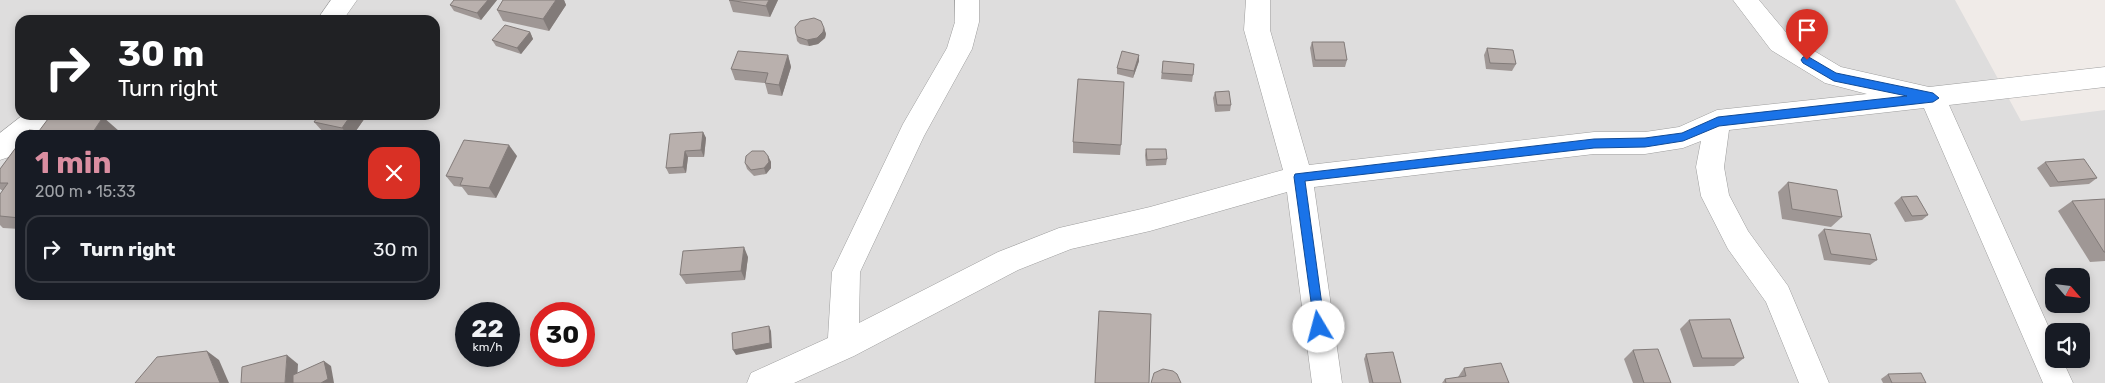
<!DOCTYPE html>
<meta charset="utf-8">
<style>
body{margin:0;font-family:Rubik,sans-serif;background:#20242c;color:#f1f3f6;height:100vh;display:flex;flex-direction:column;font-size:19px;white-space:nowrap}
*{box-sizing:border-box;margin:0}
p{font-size:16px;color:#9ea1a6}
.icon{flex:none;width:28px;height:28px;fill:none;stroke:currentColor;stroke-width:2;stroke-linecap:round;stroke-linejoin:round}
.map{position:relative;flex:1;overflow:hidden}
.side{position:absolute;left:15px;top:130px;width:425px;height:170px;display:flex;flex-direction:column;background:#171b24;border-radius:15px;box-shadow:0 2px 8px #0003}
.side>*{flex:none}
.hud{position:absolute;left:15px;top:15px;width:425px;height:105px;border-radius:15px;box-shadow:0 2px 8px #0003;background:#202124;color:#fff;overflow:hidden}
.needle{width:32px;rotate:118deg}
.controls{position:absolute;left:2045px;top:268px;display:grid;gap:10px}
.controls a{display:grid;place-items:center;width:45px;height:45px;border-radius:10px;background:#171b24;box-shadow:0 2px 8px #0003;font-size:25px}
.speed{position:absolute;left:455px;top:302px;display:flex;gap:10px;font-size:25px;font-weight:700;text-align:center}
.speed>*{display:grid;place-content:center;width:65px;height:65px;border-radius:50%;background:#171b24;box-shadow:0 2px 8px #0003;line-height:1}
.speed small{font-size:12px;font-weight:400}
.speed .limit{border:8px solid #d22;background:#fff;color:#111}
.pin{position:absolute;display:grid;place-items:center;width:42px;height:42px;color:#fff;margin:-51px -21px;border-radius:50% 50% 50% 0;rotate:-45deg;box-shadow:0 0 5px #0007}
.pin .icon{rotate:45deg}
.me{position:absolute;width:55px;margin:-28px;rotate:352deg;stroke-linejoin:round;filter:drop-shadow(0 0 4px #0008)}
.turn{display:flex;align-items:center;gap:18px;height:105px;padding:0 20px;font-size:22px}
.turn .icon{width:65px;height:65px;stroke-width:2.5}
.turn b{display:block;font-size:35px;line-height:42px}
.round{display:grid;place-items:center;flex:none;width:52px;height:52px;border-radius:15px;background:#20242c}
.headline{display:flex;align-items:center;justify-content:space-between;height:85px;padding:0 20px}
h1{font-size:30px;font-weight:700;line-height:38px;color:#da8ea1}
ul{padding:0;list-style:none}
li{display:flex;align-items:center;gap:15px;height:68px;margin:0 10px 8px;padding:0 10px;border:2px solid #363941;border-radius:15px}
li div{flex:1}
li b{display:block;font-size:19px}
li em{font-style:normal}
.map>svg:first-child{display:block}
</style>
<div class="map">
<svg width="2105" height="383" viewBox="0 0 2105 383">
<rect width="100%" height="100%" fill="#f0ebe8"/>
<!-- residential -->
<path fill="#dedddd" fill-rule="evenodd" d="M 0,0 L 1955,0 L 2021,121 L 2105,110 L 2105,383 L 0,383 ZM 20,20 L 435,20 L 435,115 L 20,115 ZM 20,135 L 435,135 L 435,295 L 20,295 ZM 2054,276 L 2081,276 L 2081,304 L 2054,304 ZM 466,314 L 509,314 L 509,356 L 466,356 ZM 541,314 L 584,314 L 584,356 L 541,356 ZM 2054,331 L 2081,331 L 2081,359 L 2054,359 Z"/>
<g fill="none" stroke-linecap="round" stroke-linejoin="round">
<!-- minor casing -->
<g stroke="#9d9d9d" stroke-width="1">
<g id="minor">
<polygon points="331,0 357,0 343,20 317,20"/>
<polygon points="955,0 979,0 979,22 972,49 924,136 860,272 859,323 998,252 1059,228 1150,207 1283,170 1244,30 1246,0 1270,0 1270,30 1309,165 1594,132 1645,132 1679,127 1717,110 1867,94 1825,83 1771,50 1733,0 1759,0 1789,36 1841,67 1929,87 2105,67 2105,87 1949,105 2054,339 2054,359 2062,359 2073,383 2043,383 1924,108 1729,130 1724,167 1729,195 1748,231 1788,286 1829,383 1799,383 1766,302 1728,249 1701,196 1696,167 1701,141 1683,148 1645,154 1594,154 1314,187 1342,383 1312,383 1287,192 1150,231 1071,249 1018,270 854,356 794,383 747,383 751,373 828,338 832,272 903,124 947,48 955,22"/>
<path d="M 23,115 L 57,115 C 50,130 36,135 20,135 L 20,147 L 9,157 L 0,160 L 0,133 Z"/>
</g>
</g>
<!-- minor -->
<use href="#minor" fill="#fff" fill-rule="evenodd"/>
</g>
<!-- wall -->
<g fill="#9f9795">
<polygon points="454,0 497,0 481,20 454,11 450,5"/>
<polygon points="503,0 564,0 566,5 549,31 503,21 497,10"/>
<polygon points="729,0 778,0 770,17 733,12"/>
<polygon points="824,28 826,34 825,38 818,44 809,46 800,44 797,41 796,34"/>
<polygon points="530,32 533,39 521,54 496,46 492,40"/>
<polygon points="1312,42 1347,60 1345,67 1313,67 1310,48"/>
<polygon points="1487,48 1516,64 1512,71 1486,69 1484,55"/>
<polygon points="788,55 791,67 782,96 768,94 765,83 735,80 731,69"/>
<polygon points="1139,55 1139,61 1133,78 1117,74 1117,68"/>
<polygon points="1163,61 1193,75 1192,82 1161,79"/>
<polygon points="1215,92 1231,105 1230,111 1215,112 1213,98"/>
<polygon points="367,115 353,135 334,135 324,133 314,122"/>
<polygon points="703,132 706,138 704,157 688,157 686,173 669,174 666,168"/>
<polygon points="20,142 20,229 3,228 0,225 0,194 3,191 0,189 0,169"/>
<polygon points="1073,142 1121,145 1120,155 1073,153"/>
<polygon points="1146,149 1167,159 1166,165 1146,166 1145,155"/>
<polygon points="517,156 496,198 468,195 462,187 454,186 446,176"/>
<polygon points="768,156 771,162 771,168 766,174 754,176 747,169 745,163"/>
<polygon points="2045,162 2097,178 2089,184 2050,187 2037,168"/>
<polygon points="1788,182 1842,217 1831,227 1782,219 1778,192"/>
<polygon points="1901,197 1928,215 1922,220 1905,222 1894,203"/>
<polygon points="2105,199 2105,261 2090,262 2058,211 2072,201"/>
<polygon points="1824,229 1877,260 1870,265 1824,260 1818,235"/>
<polygon points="748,257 745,280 686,284 680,275"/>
<polygon points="1689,320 1744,358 1734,366 1693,367 1680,329"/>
<polygon points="1633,350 1671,383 1633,383 1624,359"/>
<polygon points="1366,354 1401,383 1369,383 1364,359"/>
<polygon points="1464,368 1509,383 1442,383 1445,379 1458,378 1458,377"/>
<polygon points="1888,374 1926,383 1883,383 1881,379"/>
</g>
<!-- shaded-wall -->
<g fill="#827b79">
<polygon points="488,0 497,0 481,20 477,13"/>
<polygon points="556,0 564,0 566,5 549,31 543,19"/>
<polygon points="769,0 778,0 770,17 766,6"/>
<polygon points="824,28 826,34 825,38 818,44 809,46 807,40"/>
<polygon points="530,32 533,39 521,54 517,48"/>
<polygon points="788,55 791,67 782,96 779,85"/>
<polygon points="1139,55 1139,61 1133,78 1134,71"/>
<polygon points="351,115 367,115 353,135 348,135 342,128"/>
<polygon points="103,117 119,131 116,135 91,135"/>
<polygon points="703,132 706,138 704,157 701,150"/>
<polygon points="509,145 517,156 496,198 489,188"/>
<polygon points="685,151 688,157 686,173 683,167"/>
<polygon points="768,156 771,162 771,168 766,174 764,168"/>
<polygon points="744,247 748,257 745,280 741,271"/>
<polygon points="769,326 771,331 772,348 736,355 733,350"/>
<polygon points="207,351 219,360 229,383 220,383"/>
<polygon points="287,355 298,364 297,383 285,383"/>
<polygon points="324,361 331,366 334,383 321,383"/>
</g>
<!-- building -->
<g fill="#b9b0ad" stroke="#827b79">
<polygon points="454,0 488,0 477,13 450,5"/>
<polygon points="503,0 556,0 543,19 497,10"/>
<polygon points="729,0 769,0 766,6"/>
<polygon points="814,18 821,21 824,28 823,32 817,38 807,40 798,37 796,34 795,27 800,21"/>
<polygon points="505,25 530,32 517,48 492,40"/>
<polygon points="1312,42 1344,42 1347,60 1315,60"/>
<polygon points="1487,48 1513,50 1516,64 1490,63"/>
<polygon points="738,51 788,55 779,85 765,83 768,73 731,69"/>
<polygon points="1122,51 1139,55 1134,71 1117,68"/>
<polygon points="1163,61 1194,64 1193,75 1162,73"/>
<polygon points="1078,79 1124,82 1121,145 1073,142"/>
<polygon points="1229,91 1231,105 1217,105 1215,92"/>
<polygon points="51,115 77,115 103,117 91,135 25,135 29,130 39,131"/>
<polygon points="319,115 351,115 342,128 314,122"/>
<polygon points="703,132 701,150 685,151 683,167 666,168 670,134"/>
<polygon points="464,140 509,145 489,188 460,185 463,178 446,176"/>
<polygon points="20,142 20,218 0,216 0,194 8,183 0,183 0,169"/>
<polygon points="1146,149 1166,149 1167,159 1147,160"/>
<polygon points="752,151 764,151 768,156 769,162 764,168 751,170 745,163 746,156"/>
<polygon points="2084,159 2097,178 2058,182 2045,162"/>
<polygon points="1788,182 1837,190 1842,217 1792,209"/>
<polygon points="1917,196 1928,215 1912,216 1901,197"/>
<polygon points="2105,199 2105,252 2104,252 2072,201"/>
<polygon points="1824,229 1870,234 1877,260 1831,254"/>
<polygon points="744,247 741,271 680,275 683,251"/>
<polygon points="1099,311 1151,314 1149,383 1095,383"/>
<polygon points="1730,319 1744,358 1702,358 1689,320"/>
<polygon points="769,326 770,343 733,350 732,333"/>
<polygon points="1658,349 1671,383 1644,383 1633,350"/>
<polygon points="207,351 220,383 135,383 157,357"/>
<polygon points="1393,352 1401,383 1373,383 1366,354"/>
<polygon points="287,355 285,383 241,383 242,367"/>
<polygon points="324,361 328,379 321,383 293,383 293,375"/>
<polygon points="1501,363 1509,383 1446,383 1445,379 1466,376 1464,368"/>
<polygon points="1163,369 1173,371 1177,374 1181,383 1151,383 1154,373"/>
<polygon points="1921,373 1926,383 1892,383 1888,374"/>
</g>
<!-- route -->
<polygon fill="#1a73e8" stroke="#114b97" points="1807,56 1836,73 1933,93 1939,98 1933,102 1719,126 1683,141 1645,147 1594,148 1305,181 1325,327 1324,331 1319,332 1315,331 1294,177 1295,174 1594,139 1645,138 1682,133 1718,117 1907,96 1834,81 1803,63 1801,60 1803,57"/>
</svg>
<div class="controls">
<a><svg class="needle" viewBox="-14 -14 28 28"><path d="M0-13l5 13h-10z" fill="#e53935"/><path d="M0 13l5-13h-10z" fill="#9ea1a6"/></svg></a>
<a><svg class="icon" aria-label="sound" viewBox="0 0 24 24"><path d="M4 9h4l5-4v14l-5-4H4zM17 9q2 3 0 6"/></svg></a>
</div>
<div class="speed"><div>22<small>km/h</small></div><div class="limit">30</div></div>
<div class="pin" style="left:1807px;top:60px;background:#d93025"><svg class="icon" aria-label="arrive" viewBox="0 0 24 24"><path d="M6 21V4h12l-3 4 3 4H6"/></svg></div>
<svg class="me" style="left:1319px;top:327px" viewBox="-20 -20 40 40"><circle r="19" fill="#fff"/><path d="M0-13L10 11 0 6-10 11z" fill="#1a73e8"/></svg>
<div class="hud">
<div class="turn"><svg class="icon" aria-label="right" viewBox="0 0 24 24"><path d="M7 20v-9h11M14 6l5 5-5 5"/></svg><div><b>30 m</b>Turn right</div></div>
</div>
<section class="side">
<div class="headline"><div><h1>1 min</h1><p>200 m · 15:33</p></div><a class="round" style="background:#d93025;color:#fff"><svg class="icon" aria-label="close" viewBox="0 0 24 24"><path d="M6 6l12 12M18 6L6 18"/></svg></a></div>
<ul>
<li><svg class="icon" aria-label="right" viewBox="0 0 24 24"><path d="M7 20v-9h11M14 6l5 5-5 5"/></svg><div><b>Turn right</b></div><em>30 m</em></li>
</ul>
</section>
</div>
